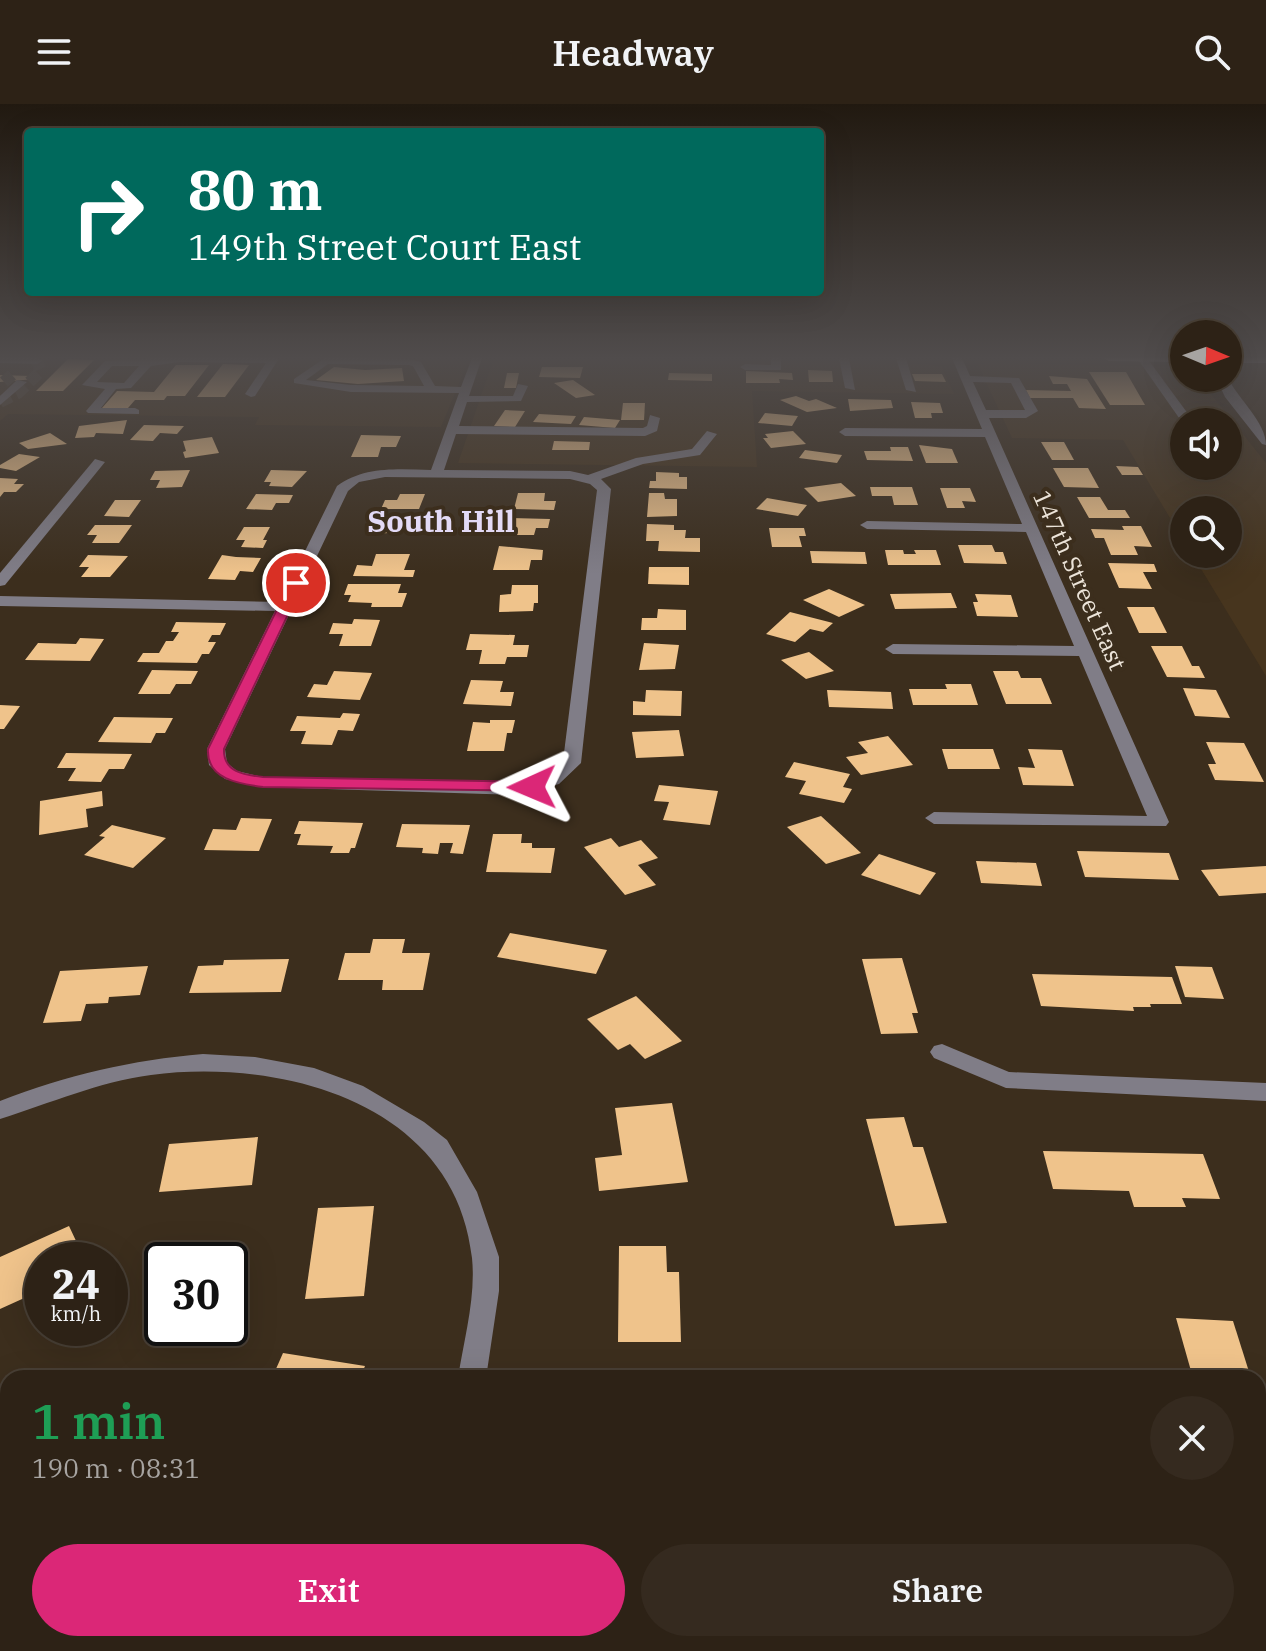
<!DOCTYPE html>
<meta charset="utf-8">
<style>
body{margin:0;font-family:"IBM Plex Serif",serif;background:#352a1f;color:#f1f3f6;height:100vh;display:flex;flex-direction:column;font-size:30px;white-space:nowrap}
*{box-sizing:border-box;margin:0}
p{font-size:26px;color:#a7a4a1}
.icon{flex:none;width:44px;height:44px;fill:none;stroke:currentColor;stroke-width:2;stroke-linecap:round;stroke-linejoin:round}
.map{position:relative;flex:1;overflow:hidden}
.side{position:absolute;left:0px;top:1266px;width:1266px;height:282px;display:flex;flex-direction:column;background:#2d2216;border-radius:24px 24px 0 0;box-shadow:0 8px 32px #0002,0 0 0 2px #483f35}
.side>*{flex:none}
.guide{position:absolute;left:24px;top:24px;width:800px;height:168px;border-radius:8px;box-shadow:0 8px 32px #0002,0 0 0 2px #483f35;background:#00695c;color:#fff;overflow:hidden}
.needle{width:52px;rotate:92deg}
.controls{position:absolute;left:1170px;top:216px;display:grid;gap:16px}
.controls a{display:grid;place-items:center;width:72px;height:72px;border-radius:50%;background:#2d2216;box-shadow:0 8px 32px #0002,0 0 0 2px #483f35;font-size:40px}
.speed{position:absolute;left:24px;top:1138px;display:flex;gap:16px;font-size:40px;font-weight:700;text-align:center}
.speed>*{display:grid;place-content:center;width:104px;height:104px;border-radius:50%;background:#2d2216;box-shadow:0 8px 32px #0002,0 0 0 2px #483f35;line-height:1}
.speed small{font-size:20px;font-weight:400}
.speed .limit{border:4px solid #111;border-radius:12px;background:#fff;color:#111}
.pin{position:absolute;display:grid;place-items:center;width:68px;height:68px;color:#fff;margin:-34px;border:4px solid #fff;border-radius:50%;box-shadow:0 2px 8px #0007}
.me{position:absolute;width:88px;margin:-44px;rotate:269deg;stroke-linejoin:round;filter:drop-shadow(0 0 6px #0008)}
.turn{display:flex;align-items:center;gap:28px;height:168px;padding:0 32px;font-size:36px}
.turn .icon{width:104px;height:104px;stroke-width:2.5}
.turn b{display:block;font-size:56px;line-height:68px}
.round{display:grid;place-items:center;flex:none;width:84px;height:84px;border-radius:42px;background:#352a1f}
.head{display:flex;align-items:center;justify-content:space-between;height:136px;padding:0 32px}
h1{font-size:48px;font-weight:600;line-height:60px;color:#1e9e55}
.action{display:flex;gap:16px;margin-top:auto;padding:16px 32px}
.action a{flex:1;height:92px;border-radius:48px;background:#db2777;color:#fff;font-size:32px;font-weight:600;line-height:92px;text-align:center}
.action a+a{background:#352a1f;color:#f1f3f6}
header{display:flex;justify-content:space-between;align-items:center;height:104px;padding:0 32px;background:#2d2216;font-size:36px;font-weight:600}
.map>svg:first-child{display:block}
</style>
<header><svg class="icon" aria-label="menu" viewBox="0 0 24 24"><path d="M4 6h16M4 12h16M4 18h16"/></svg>Headway<svg class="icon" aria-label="search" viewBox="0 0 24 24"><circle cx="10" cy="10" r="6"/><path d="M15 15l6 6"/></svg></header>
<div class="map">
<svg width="1266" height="1547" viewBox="0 0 1266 1547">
<rect width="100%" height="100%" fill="#3c2e1d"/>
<!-- built -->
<g fill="#47351e" fill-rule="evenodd">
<polygon points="0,254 456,254 467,260 441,323 255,321 259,313 8,310 0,317"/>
<polygon points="494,254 926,260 942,263 954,290 752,287 757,363 458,359"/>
<path d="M 988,259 L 1184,263 L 1184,274 L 1198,274 L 1266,359 L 1266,572 L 1192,450 L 1228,450 L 1228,406 L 1184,406 L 1184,437 L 1123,336 L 1012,334 L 978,261 ZM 1184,318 L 1228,318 L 1228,362 L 1184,362 Z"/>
</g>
<!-- building -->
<g fill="#efc38b">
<polygon points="68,255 94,256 63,287 36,287"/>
<polygon points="223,260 249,261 225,293 197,293"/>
<polygon points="176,261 209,261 185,292 167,292 164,296 135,296 128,304 102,304 117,287 154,288"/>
<polygon points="334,263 365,266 402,264 404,277 358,280 316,276"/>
<polygon points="542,263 583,263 580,274 539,273"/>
<polygon points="808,266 832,267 833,278 809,278"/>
<polygon points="746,267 792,269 793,276 779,275 780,279 746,279"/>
<polygon points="1089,268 1126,268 1145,301 1110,301"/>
<polygon points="507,269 519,269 516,284 504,284"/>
<polygon points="669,269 712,270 712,277 668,276"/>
<polygon points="912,270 942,270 946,278 915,277"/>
<polygon points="0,271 30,272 35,275 0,278"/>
<polygon points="1049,272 1087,275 1106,305 1079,304 1073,294 1030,294 1026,286 1071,287 1067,280 1053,280"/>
<polygon points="573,276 595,291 576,294 554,279"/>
<polygon points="796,292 809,297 816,295 837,304 807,308 780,296"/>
<polygon points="848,295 891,296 893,304 850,307"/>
<polygon points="911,298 940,299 943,309 931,309 932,314 915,314"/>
<polygon points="623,299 645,299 644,316 621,316"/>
<polygon points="505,306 525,307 515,323 494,322"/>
<polygon points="765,309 798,312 792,322 758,319"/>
<polygon points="539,310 576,312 571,320 533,318"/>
<polygon points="1195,312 1226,312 1235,322 1228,322 1228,318 1200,318"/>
<polygon points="584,313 620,316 615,324 579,321"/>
<polygon points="127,316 123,330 96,329 94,333 75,334 79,322"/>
<polygon points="144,321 184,322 177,330 160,329 153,337 130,336"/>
<polygon points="793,327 806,340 771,344 763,334 768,334 765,330"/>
<polygon points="50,329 67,340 28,345 19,339"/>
<polygon points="361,331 401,332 396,343 381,343 378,353 351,353"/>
<polygon points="212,333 219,349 185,354 183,348 186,347 183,337"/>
<polygon points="554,337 590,338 589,346 552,346"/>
<polygon points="1041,338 1064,338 1074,356 1052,356"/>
<polygon points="919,341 952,345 958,359 926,359"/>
<polygon points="890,343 908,343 913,357 867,356 864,347 891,347"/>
<polygon points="805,346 842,351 837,359 799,354"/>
<polygon points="19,350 40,353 16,367 0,364 0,361"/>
<polygon points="1116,362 1138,363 1143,371 1122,371"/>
<polygon points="1053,364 1088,364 1099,384 1064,383"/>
<polygon points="190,366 182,383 156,384 160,376 150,376 155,367"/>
<polygon points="271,366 307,367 292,383 269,382 271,378 264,378"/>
<polygon points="656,368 679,369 679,373 687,373 687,385 649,384 650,377 656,377"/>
<polygon points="0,374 18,375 14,380 24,380 16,388 4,388 0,393"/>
<polygon points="841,379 856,392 818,398 804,384"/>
<polygon points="870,383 912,383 918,401 894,401 892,392 872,392"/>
<polygon points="940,384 970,384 976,398 962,397 965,404 947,404"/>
<polygon points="518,389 545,389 544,397 556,397 554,406 514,405"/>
<polygon points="649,389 664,389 665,395 677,395 677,412 647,413"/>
<polygon points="256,390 293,391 289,399 276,399 272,406 246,405"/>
<polygon points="400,390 425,390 419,405 381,405 385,396 397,396"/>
<polygon points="1077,393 1100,393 1108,406 1125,406 1130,414 1089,414"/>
<polygon points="767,394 807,401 798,412 756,405"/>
<polygon points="115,396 141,396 129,413 104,412"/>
<polygon points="381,410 410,411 404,428 373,430"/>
<polygon points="511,414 550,415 548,424 536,424 534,431 507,431"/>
<polygon points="647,420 674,421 674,426 686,426 685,434 700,434 700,448 658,447 659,437 646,437"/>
<polygon points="95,421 132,421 119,439 92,439 97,431 87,431"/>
<polygon points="1122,422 1141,422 1152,443 1134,442 1138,451 1111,451 1104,434 1095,434 1091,425 1124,426"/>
<polygon points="244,423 270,423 263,436 267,436 263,444 241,443 245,436 236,436"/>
<polygon points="769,424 804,424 806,432 799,432 802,443 772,443"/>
<polygon points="958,441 992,441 995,448 1003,448 1007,460 964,459"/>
<polygon points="499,442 543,446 542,456 531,456 529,466 493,466"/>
<polygon points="885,446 903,446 904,450 916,450 914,446 936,446 941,461 888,461"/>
<polygon points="810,447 865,448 867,460 812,459"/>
<polygon points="376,450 410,450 404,466 415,466 413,473 353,472 357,461 372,462"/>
<polygon points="88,451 128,452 110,473 81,473 89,463 79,463"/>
<polygon points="222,451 236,453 261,454 253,468 240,467 235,476 208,475"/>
<polygon points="1108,459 1154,460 1157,468 1143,468 1152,485 1119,484"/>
<polygon points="649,463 689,463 689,481 648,480"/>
<polygon points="348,480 401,480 398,489 407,489 402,503 371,503 372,499 348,498 351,491 344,491"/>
<polygon points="512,481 538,481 538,499 534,499 533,507 499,508 500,491 511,490"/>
<polygon points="829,485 865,501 839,513 803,496"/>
<polygon points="951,489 957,504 895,505 890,490"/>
<polygon points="975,490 1011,491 1018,513 977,512 973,498 978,498"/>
<polygon points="1127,503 1154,503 1167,529 1139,529"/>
<polygon points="658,505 686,506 686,526 641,526 642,514 657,514"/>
<polygon points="790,508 833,519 823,528 810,525 795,538 766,530"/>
<polygon points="354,515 380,516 371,542 339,542 343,530 329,530 333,519 352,520"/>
<polygon points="176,518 226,519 220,531 212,531 208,538 216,538 209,550 202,550 197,559 137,558 143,549 159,549 166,537 173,537 179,528 171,528"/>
<polygon points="470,530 515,531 513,541 529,541 527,553 507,553 505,560 479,560 482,546 466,546"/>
<polygon points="80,534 104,535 90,557 25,556 38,539 76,540"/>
<polygon points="644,539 679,541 675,565 639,566"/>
<polygon points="1151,542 1182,542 1192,562 1199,562 1205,574 1167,573"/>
<polygon points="809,548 834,567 806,575 781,556"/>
<polygon points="152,566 198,567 191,580 176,580 170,590 138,590"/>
<polygon points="334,567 372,569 360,596 307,593 314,580 327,581"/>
<polygon points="993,567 1018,567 1021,574 1041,574 1052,600 1006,600"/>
<polygon points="471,576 503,577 500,588 514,588 511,602 463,600"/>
<polygon points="945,580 971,580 978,601 913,601 909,585 947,585"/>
<polygon points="1183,584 1216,586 1230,614 1195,612"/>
<polygon points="646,586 682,587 681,612 633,611 633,597 645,598"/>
<polygon points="827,586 891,588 893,605 829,603"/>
<polygon points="0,601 20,602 4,625 0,625"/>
<polygon points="343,609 360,610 353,627 338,626 332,641 301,640 306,627 290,627 297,612 340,614"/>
<polygon points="114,613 173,614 165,629 156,629 151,639 98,638"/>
<polygon points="490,616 515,616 512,629 507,629 504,647 467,647 473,618 490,619"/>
<polygon points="679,626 684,652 636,654 632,628"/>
<polygon points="888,632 913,661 861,671 846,653 868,649 858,638"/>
<polygon points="1206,638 1244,639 1264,678 1215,676 1208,660 1216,660"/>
<polygon points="942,645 993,645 1000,665 948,665"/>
<polygon points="1028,645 1062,646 1074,682 1023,681 1018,663 1035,664"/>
<polygon points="66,649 132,650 124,665 109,665 101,678 68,677 76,664 57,664"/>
<polygon points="794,658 850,670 843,683 852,685 844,699 799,690 806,677 785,673"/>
<polygon points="659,681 718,687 710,721 663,716 669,698 654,697"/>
<polygon points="102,687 103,702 86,705 88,723 39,731 40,697"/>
<polygon points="821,712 861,749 826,760 787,723"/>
<polygon points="241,714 272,715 259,747 204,746 213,725 236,726"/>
<polygon points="299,717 363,719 355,744 351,744 349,749 330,749 333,742 297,741 301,730 294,730"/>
<polygon points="402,720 470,721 463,750 450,749 453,739 440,739 438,750 422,749 423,744 396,743"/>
<polygon points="112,721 166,734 133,764 84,751 105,733 99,732"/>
<polygon points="493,730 522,730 521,739 532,739 532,744 555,744 551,769 486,768"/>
<polygon points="611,734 619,743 641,736 658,754 638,761 656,781 625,791 584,743"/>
<polygon points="1077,747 1169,749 1179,776 1085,773"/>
<polygon points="879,750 936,769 920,791 861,771"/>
<polygon points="976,757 1036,759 1042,782 981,779"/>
<polygon points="1266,762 1266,789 1219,792 1201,766"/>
<polygon points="510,829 607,846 596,870 497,853"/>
<polygon points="373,835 405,835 402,849 430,849 423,886 382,886 383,876 338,876 345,849 370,849"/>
<polygon points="902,854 918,909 912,909 918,929 881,930 862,855"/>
<polygon points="289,855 281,888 189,889 198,862 223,861 224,856"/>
<polygon points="148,862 140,891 109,893 108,899 86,900 81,917 43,919 60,867"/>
<polygon points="1175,862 1212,863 1224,895 1185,893"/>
<polygon points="1032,870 1172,873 1182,900 1150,900 1151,903 1133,903 1134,907 1041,902"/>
<polygon points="636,892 682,937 645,955 630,940 618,946 587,915"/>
<polygon points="672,999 688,1078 599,1087 595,1054 622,1051 615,1004"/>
<polygon points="904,1013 913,1043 923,1043 947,1119 895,1122 866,1015"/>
<polygon points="258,1033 252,1081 159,1088 169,1040"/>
<polygon points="1043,1047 1203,1050 1220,1095 1182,1094 1186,1103 1134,1103 1129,1087 1053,1085"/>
<polygon points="374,1102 364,1192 305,1195 318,1104"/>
<polygon points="69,1122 85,1156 42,1156 42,1186 0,1205 0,1153"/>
<polygon points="619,1142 666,1142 667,1168 679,1168 681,1238 618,1238"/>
<polygon points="1176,1214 1233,1217 1251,1274 1193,1274"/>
<polygon points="283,1249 365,1262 360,1274 272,1274"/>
<polygon points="1258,1297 1266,1320 1266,1353 1258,1353"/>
<polygon points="6,1451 8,1495 0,1499 0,1453"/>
<rect x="572" y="1540" width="69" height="7"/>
<polygon points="809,1540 885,1543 885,1547 809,1547"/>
</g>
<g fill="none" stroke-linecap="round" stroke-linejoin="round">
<!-- minor-tunnel -->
<g stroke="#564939" stroke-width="12" stroke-dasharray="12 6" stroke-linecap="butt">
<polyline points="4,278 12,271"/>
<polyline points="0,298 18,289 41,267 37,257"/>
</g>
<!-- minor -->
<g fill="#807d87" fill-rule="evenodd">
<polygon points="0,254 37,254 42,257 37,260 0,259"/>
<path d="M 162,254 L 277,254 L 278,256 L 255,292 L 251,293 L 245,290 L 266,259 L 180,258 L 151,262 L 131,284 L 116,285 L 101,304 L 135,304 L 139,306 L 139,310 L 88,309 L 86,307 L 105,285 L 82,281 L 105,257 ZM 112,262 L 139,262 L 124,279 L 97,278 Z"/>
<path d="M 325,254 L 409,255 L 421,258 L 435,282 L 461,283 L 472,254 L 482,254 L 469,292 L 513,292 L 518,280 L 528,282 L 521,297 L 467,298 L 459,322 L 643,324 L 647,322 L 650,311 L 660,314 L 657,327 L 645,332 L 456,330 L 444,366 L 570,367 L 588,371 L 636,354 L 692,345 L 707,327 L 717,330 L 700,351 L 643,360 L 601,375 L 611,385 L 581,659 L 559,680 L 518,691 L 263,683 L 225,675 L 209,661 L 207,645 L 275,507 L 0,502 L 0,492 L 280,498 L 337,382 C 364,362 398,365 431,366 L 459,289 L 351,288 L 294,279 L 294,275 ZM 328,260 L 409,261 L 413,262 L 424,282 L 351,281 L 306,276 ZM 385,373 L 570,375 L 590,380 L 597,386 L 563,657 L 547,672 L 518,679 L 263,673 L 237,667 L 227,659 L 225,645 L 348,387 L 359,378 Z"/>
<polygon points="771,254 781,254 781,266 745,266 740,263 745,260 771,261"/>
<polygon points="839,254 849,254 855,286 845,284"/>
<polygon points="896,254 906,254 916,288 906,286"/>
<path d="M 952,254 L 962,254 L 970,272 L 1019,274 L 1038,307 L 1026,314 L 989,314 L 1169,718 L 1166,722 L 934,720 L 925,714 L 934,708 L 1147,712 L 1079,552 L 893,550 L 885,545 L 893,540 L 1074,542 L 1026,428 L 867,425 L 860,421 L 867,417 L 1022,420 L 985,333 L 845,332 L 839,328 L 845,324 L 982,325 ZM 973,278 L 1011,279 L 1025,306 L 986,306 Z"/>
<polygon points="1137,254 1147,254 1194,318 1184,321"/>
<path d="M 1216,274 L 1228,274 C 1238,295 1266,318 1266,341 L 1262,340 L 1225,293 Z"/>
<polygon points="17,276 27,278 0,301 0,292"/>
<polygon points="95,355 105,358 5,481 0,482 0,469"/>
<polygon points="942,940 1009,968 1266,979 1266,997 1006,984 934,954 930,948 934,942"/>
<path d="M 203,950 L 255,953 L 314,964 L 363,982 L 424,1018 L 447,1036 L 477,1088 L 499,1153 L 499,1187 L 486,1274 L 458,1274 C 464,1235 476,1194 472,1154 C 455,999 282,954 151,971 C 98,978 51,999 0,1015 L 0,997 C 67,971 132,956 203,950 Z"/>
<polygon points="1258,1428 1266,1429 1266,1459 1258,1458"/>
<polygon points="413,1540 447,1540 446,1547 412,1547"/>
</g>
<!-- major -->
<g fill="#d0cade" fill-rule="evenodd">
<polygon points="1104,254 1184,254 1184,258 1109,257"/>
<rect x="1228" y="254" width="38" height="5"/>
</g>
</g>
<!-- sky -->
<linearGradient id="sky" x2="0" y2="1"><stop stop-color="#211910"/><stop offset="0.54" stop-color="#504c4c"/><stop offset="1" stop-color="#504c4c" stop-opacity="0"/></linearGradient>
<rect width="1266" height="470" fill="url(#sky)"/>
<!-- route -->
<path fill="#db2777" stroke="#8e194d" stroke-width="2" d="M 296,475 L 303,479 L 224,645 C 223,668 244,671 263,673 L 532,678 L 541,683 L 538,687 L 263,683 C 239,680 206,675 208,645 L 290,479 Z"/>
<g text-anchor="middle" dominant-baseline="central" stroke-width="8" stroke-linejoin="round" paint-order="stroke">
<!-- far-street labels -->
<g font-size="24" fill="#ece4d9" stroke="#3c2e1d">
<text transform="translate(1080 476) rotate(66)">147th Street East</text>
</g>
<!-- far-district labels -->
<g font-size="30" font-weight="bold" fill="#e3daf6" stroke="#3c2e1d">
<text x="441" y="416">South Hill</text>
</g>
</g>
</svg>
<div class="controls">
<a><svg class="needle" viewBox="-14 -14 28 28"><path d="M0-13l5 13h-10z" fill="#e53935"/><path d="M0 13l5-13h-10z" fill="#a7a4a1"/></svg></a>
<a><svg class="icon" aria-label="sound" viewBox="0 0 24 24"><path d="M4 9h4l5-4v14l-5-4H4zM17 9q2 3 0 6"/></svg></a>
<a><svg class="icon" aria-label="search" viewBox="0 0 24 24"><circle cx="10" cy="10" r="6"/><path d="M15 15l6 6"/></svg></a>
</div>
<div class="speed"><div>24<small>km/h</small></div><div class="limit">30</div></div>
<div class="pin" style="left:296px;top:479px;background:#d93025"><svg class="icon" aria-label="arrive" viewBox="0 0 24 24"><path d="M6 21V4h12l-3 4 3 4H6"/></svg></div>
<svg class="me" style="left:532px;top:683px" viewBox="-20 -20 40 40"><path d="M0-17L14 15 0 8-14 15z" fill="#db2777" stroke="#fff" stroke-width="4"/></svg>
<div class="guide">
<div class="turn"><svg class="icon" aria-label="right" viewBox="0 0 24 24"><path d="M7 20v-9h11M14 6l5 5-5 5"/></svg><div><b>80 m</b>149th Street Court East</div></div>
</div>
<section class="side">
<div class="head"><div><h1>1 min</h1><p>190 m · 08:31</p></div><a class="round"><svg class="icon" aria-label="close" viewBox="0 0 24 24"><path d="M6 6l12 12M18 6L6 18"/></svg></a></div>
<div class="action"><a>Exit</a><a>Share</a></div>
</section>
</div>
